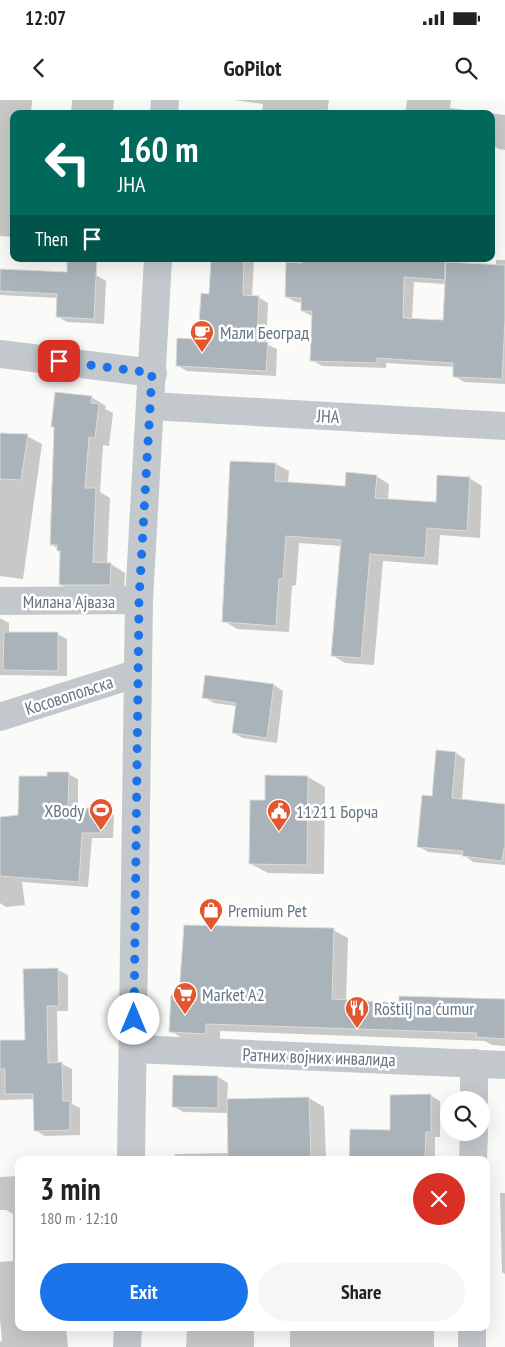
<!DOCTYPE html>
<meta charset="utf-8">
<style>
body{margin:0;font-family:"PT Sans Narrow",sans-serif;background:#f6f6f6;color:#222;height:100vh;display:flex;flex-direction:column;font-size:19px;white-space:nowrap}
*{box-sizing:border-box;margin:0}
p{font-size:16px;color:#767676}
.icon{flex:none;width:28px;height:28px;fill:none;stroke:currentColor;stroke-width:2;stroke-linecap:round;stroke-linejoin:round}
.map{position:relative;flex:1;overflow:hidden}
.drawer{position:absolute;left:15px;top:1056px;width:475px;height:175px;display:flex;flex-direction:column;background:#fff;border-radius:10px;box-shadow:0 5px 20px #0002}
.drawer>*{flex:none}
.banner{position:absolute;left:10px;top:10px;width:485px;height:152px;border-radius:10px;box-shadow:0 5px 20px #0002;background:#00695c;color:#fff;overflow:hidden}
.controls{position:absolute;left:440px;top:991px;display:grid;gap:10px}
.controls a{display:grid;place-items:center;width:50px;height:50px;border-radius:50%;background:#fff;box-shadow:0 5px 20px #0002;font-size:25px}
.pin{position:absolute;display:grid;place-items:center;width:42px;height:42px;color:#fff;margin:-21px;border-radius:10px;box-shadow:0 2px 8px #0006}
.me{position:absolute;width:55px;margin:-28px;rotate:0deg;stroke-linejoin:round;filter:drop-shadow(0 0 4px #0008)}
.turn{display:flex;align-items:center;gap:18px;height:105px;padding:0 25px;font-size:22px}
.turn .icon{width:65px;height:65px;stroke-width:2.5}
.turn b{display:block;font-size:35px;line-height:42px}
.then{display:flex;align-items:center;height:48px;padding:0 25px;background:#0003;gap:10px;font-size:19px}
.round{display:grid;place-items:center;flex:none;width:52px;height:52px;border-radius:26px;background:#f6f6f6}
.head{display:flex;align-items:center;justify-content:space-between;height:85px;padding:0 25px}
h1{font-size:30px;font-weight:700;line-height:38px}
.cta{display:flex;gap:10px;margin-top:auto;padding:10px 25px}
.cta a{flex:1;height:58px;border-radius:30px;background:#1a73e8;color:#fff;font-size:20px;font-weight:700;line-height:58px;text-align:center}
.cta a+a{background:#f6f6f6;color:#222}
.status{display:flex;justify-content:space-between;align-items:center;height:35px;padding:0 25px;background:#fff;direction:ltr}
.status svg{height:14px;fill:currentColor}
header{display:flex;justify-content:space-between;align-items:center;height:65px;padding:0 25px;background:#fff;font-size:22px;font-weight:700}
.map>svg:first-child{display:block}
</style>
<div class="status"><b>12:07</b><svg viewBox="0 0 49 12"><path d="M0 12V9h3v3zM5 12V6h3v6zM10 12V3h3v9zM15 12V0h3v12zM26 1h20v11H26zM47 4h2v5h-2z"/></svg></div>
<header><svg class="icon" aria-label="back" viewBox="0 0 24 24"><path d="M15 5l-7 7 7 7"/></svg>GoPilot<svg class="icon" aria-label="search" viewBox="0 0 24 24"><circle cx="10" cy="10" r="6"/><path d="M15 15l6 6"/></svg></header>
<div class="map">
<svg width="505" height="1247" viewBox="0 0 505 1247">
<rect width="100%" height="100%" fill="#fafaf8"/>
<!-- shadow -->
<g fill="#0003" fill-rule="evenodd">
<polygon points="0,0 32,0 31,14 14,14 14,137 0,136"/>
<polygon points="72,0 114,0 113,12 130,14 71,14"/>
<polygon points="233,0 329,0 327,14 262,14 263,4"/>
<polygon points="407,0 451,0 450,8 505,15 505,50 499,49 491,45 491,14 405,14"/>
<polygon points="212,159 254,159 252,197 258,197 268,203 266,244 277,249 276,276 187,271 178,266 200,240 211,195"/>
<path d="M 287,159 L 445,160 L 451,164 L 496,166 L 496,160 L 505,160 L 505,284 L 464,282 L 454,276 L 455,267 L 386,263 L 386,268 L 322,266 L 312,260 L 312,216 L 302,211 L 302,203 L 296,202 L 286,197 ZM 414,182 L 446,184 L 445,222 L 412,220 Z"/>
<polygon points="0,170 96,175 106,181 104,224 67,222 57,216 58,198 0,195"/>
<polygon points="91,297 106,306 105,309 113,313 109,346 103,345 100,392 110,398 107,464 111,464 125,473 124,492 74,492 60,484 62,452 51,444 55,328 52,326"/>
<polygon points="0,334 27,336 42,344 23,479 0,476"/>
<polygon points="276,364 289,371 288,383 346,387 376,376 389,384 388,400 437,404 469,378 482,386 480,438 440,435 438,465 383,461 374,565 345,563 332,555 342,446 299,443 296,485 292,486 289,532 237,529 224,521"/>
<polygon points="0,518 9,523 9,533 57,534 67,539 67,576 0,575"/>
<polygon points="274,585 283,591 277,643 243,638 233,633 236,606 214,603 204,597"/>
<polygon points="456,653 465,659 462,700 505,705 505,765 473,762 464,755 428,752 418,746 433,697"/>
<polygon points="68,674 78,679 78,709 104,709 114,715 113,738 92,738 88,787 22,782 25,805 6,807 0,803 0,718 20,716 48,678"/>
<polygon points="308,677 325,687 324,774 268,773 251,764 266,701"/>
<polygon points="333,830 348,838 346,901 400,905 505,901 505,946 492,945 485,941 220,931 220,941 185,939 170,931 180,897"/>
<polygon points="58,870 68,875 68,911 57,911 58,964 62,964 72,969 72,1004 80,1008 80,1035 45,1036 35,1030 35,999 0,1000 0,941 26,941"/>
<polygon points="218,977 228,983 227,1000 309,998 324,1007 326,1060 175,1060 175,1054 229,1053 228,1013 183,1012 173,1006"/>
<polygon points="430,995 440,1001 440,1037 435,1037 435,1060 350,1060 392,1031"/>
<polygon points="19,1076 19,1228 66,1228 68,1247 0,1247 0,1242 2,1241 0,1219 0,1162 13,1161 13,1114 6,1110 0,1110 0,1077"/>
<polygon points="500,1093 505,1093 505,1174 502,1172"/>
<polygon points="184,1228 254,1228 254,1247 186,1247 187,1231"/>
<rect x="290" y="1228" width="144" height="19"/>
</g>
<!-- building -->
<g fill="#aab3b9" stroke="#dcdcda">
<polygon points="67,159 97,159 94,219 56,217 57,194 0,191 0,169 67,172"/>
<polygon points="211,159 244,159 243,195 259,196 257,242 268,242 266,271 176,266 177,238 198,239 201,193 209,194"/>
<polygon points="302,159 445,159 445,180 404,177 403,218 443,220 446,162 505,165 505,220 502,279 453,277 453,263 377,258 377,263 310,261 312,211 301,211 301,198 285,197 286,162 302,163"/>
<polygon points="55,292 92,296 91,303 99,304 95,338 89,337 85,388 96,388 93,462 111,463 110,485 59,485 60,451 57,451 57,445 50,445 54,327 51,327"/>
<polygon points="0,333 28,334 21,380 0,379"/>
<polygon points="230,361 276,363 275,381 345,386 346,372 377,375 375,398 436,402 437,375 470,377 467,431 427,428 425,458 370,454 361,558 331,556 341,440 286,436 283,479 279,479 276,526 222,522"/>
<polygon points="4,532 58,532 58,571 3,570"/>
<polygon points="205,575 274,584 267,638 232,633 236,603 202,598"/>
<polygon points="436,650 456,652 452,698 505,704 505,749 504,749 502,761 462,756 463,751 417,747 422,695 432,696"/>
<polygon points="47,672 69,672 68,708 104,708 104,733 82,733 79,782 0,776 0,717 18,715 19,676 47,676"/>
<polygon points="265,675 308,676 307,765 249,764 250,700 265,700"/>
<polygon points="184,825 334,828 332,899 399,903 399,896 505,899 505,939 476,937 477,933 206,924 206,934 169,932 171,895 179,895"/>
<polygon points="58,868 59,906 47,906 48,963 62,962 63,1001 70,1001 70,1030 34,1031 33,994 5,994 5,969 0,969 0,940 25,940 23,869"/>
<polygon points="173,975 218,976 218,1008 172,1007"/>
<polygon points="431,994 431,1032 426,1032 425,1060 349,1060 350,1029 390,1030 390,995"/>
<polygon points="309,997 311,1060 228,1060 227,999"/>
</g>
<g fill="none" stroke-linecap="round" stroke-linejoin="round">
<!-- minor -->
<g stroke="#c3c8cc" stroke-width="28">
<polyline points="164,14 165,0"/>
<polyline points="0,254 153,273"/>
<polyline points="150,306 505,326"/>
<polyline points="0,501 139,500"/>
<polyline points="0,617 138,573"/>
<polyline points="134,949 505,965"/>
<polyline points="474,1000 474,963"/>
<polyline points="131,1060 139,500 158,159"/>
<polyline points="473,1060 474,1032"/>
<polyline points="127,1247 128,1228"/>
<polyline points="472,1247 472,1228"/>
</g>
</g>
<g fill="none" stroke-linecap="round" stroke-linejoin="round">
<!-- route -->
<polyline stroke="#1a73e8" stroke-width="9" stroke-dasharray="0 16.2" points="59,261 152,273 139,500 134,919"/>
</g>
<!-- icons -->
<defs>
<g id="cafe-pin" transform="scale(1.25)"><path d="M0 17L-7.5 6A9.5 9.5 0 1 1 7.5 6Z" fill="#e4572e" stroke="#fff"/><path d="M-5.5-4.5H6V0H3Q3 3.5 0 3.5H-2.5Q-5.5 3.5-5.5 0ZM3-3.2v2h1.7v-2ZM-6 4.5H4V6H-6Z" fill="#fff"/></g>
<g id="stadium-pin" transform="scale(1.25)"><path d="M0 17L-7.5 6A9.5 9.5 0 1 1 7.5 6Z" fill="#e4572e" stroke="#fff"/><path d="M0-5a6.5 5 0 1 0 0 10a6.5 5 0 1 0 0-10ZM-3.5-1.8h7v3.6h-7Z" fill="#fff"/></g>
<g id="civic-pin" transform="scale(1.25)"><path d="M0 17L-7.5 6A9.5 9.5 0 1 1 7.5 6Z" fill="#e4572e" stroke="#fff"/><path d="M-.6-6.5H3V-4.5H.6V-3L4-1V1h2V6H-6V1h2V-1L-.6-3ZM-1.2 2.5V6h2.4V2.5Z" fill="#fff"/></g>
<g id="shop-pin" transform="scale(1.25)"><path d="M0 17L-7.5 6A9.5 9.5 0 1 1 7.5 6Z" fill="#e4572e" stroke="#fff"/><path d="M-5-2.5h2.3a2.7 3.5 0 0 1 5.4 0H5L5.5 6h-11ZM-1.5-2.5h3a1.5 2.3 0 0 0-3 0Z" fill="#fff"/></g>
<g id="supermarket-pin" transform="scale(1.25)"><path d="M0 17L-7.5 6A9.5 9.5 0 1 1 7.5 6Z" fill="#e4572e" stroke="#fff"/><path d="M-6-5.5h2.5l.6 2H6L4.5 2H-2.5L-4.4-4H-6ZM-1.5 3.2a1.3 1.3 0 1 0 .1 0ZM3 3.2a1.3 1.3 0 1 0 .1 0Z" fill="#fff"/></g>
<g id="restaurant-pin" transform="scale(1.25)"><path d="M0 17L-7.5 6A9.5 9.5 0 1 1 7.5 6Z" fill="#e4572e" stroke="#fff"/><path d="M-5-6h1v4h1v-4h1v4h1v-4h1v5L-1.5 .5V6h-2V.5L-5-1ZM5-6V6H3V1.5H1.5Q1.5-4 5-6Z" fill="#fff"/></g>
</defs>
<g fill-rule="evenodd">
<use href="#cafe-pin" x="202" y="232"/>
<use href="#stadium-pin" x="101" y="710"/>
<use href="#civic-pin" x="279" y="711"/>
<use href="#shop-pin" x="211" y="810"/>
<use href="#supermarket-pin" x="185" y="894"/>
<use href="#restaurant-pin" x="357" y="908"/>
</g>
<g text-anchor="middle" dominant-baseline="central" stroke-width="5" stroke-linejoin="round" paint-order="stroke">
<!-- poi labels -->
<g font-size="18" fill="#657683" stroke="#fff" text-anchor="start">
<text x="220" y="232">Мали Београд</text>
<text x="84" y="710" text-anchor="end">XBody</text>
<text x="296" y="711">11211 Борча</text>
<text x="228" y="810">Premium Pet</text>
<text x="202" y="894">Market A2</text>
<text x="374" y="908">Roštilj na ćumur</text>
</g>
<!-- street labels -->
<g font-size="18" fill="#657683" stroke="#fff">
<text transform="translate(328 316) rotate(3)">ЈНА</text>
<text x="69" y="501">Милана Ајваза</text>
<text transform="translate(69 595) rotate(-18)">Косовопољска</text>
<text transform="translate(319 957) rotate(2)">Ратних војних инвалида</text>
</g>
</g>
</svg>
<div class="controls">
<a><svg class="icon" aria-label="search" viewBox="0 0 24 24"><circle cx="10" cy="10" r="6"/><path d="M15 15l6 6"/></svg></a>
</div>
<div class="pin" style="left:59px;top:261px;background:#d93025"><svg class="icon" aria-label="arrive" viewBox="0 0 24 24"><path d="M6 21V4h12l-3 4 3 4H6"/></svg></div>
<svg class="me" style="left:134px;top:919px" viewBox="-20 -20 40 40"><circle r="19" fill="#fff"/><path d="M0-13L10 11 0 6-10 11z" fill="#1a73e8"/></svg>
<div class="banner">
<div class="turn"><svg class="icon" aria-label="left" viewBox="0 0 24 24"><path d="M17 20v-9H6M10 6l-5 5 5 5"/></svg><div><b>160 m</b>ЈНА</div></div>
<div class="then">Then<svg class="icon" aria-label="arrive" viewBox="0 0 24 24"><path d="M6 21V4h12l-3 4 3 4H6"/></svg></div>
</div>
<section class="drawer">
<div class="head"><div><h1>3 min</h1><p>180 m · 12:10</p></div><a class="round" style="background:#d93025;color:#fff"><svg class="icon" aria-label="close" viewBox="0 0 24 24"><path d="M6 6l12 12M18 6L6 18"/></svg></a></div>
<div class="cta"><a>Exit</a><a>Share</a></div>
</section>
</div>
